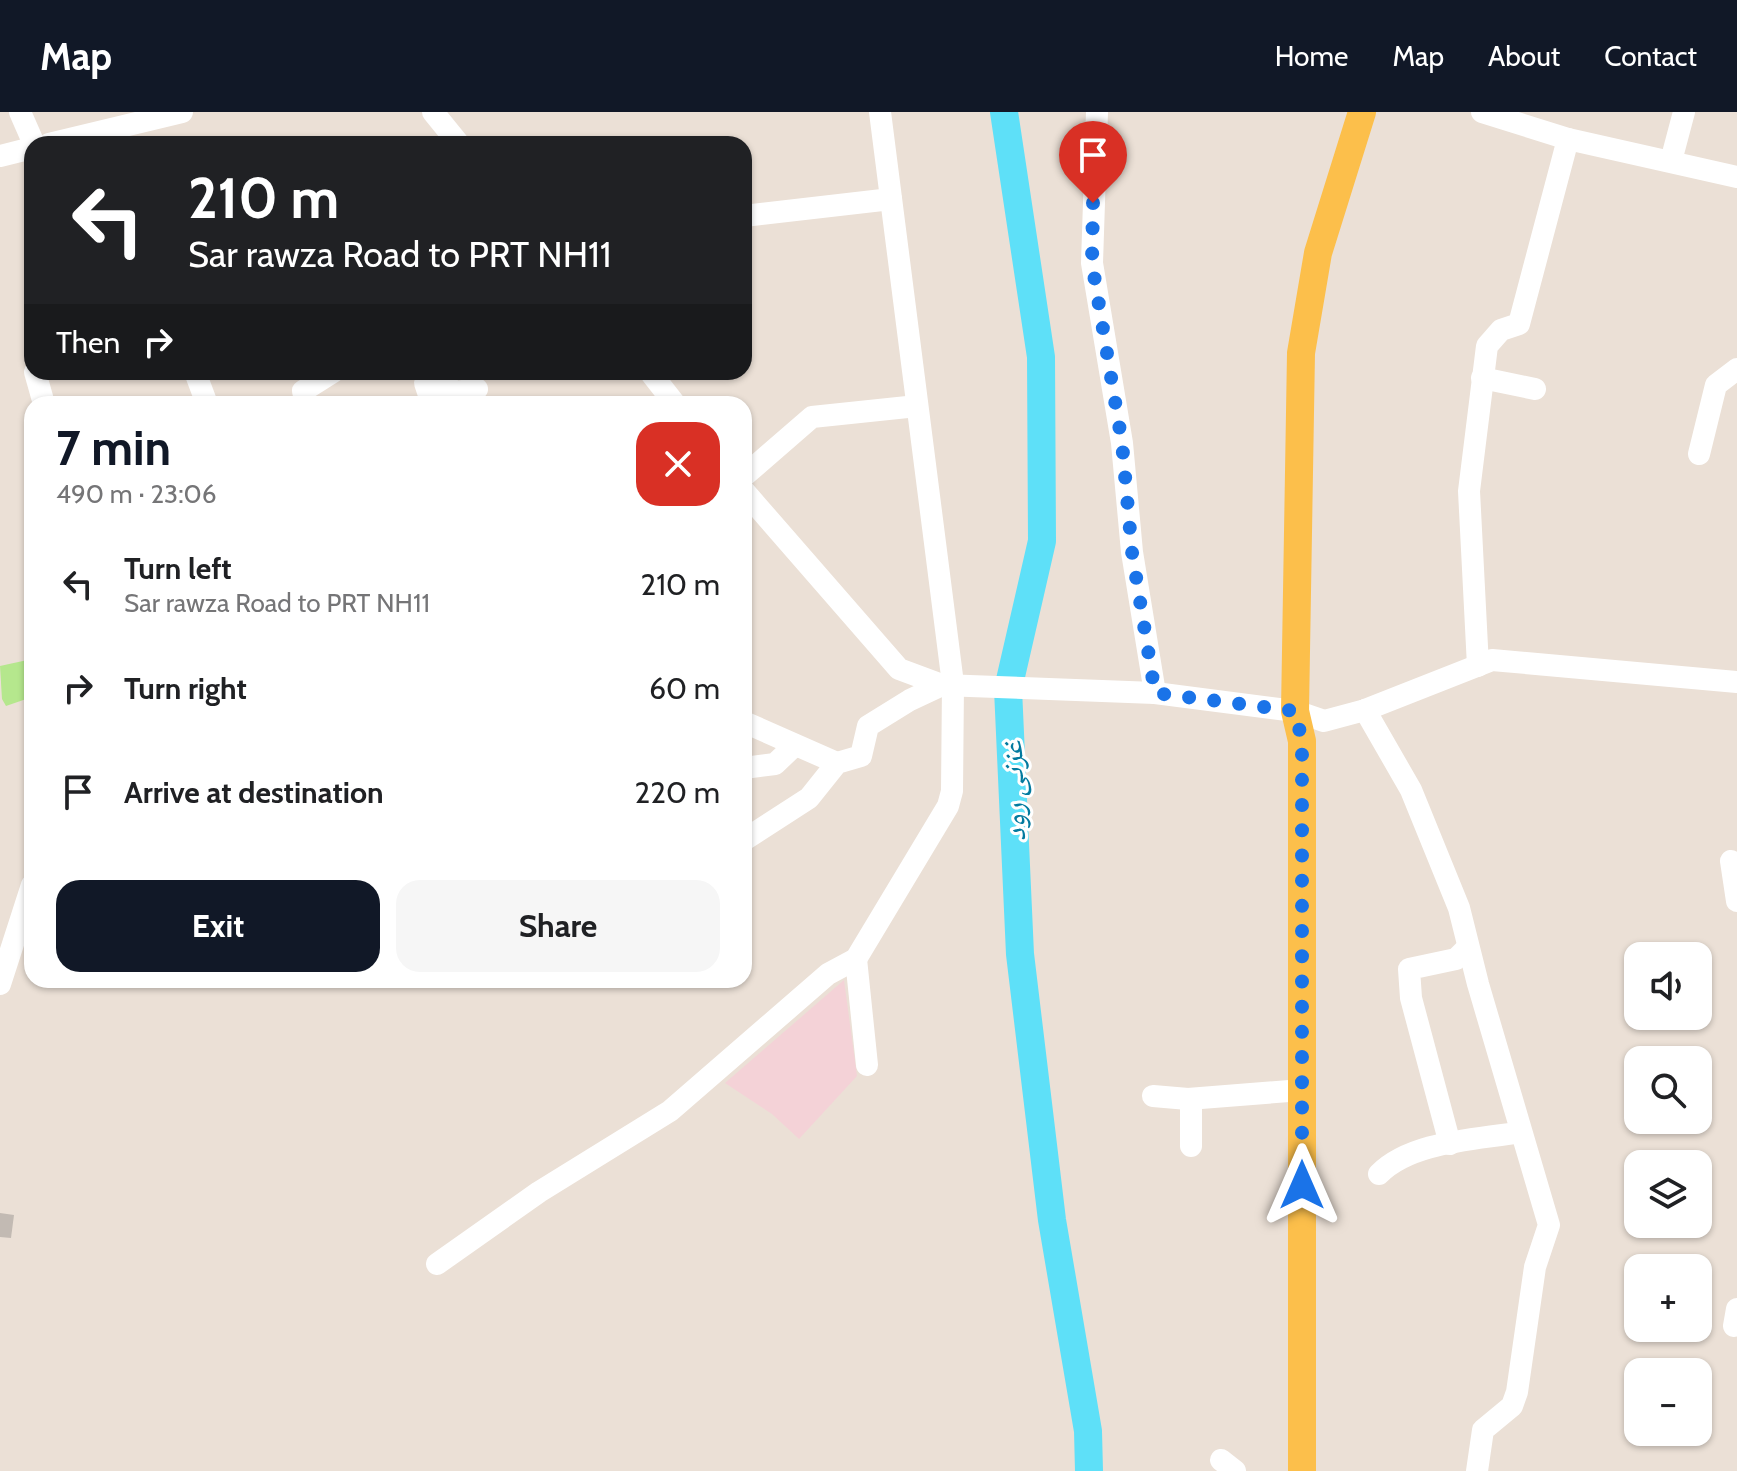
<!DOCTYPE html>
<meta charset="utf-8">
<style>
body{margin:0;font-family:Cabin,"Noto Naskh Arabic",sans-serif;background:#f6f6f6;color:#202124;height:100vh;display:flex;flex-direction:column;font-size:30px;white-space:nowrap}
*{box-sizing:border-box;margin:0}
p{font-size:26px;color:#757577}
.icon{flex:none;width:44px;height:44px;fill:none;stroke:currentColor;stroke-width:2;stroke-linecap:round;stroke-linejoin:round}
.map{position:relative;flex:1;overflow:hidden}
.sheet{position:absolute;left:24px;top:284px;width:728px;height:592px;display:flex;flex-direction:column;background:#fff;border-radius:24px;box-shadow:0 2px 6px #0004}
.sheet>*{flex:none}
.hud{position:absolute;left:24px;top:24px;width:728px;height:244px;border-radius:24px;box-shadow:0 2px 6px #0004;background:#202124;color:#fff;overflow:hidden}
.tools{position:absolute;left:1624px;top:830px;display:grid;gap:16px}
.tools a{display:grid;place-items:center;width:88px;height:88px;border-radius:16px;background:#fff;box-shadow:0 2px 6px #0004;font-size:40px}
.pin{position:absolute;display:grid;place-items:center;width:68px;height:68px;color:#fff;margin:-82px -34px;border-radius:50% 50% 50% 0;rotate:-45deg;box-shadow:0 0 8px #0007}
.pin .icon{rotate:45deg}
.me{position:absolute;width:88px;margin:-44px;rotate:0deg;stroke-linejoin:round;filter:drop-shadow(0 0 6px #0008)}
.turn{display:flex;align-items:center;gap:28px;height:168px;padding:0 32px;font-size:36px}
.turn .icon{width:104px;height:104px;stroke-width:2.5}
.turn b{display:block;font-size:56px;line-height:68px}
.then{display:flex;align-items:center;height:76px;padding:0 32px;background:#0003;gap:16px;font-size:30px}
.round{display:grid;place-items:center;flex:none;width:84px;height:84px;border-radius:24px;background:#f6f6f6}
.headline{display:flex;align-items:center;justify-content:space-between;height:136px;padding:0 32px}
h1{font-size:48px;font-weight:700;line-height:60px;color:#111827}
.button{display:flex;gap:16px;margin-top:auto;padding:16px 32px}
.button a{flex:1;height:92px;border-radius:24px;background:#111827;color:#fff;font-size:32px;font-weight:700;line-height:92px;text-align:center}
.button a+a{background:#f6f6f6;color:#202124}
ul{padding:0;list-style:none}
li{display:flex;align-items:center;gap:24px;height:104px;padding:0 32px}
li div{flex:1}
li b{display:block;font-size:30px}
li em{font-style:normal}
header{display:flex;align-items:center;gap:48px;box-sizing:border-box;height:112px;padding:0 40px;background:#111827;color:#fff}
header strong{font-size:38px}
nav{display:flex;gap:44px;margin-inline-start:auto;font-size:28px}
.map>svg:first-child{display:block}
</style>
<header>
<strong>Map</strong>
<nav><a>Home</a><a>Map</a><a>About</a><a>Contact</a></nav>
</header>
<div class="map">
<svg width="1737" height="1359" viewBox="0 0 1737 1359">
<rect width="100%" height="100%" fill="#ebe0d6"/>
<!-- medical -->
<polygon fill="#f4d2d7" points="844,868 857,964 799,1027 772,1002 725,971"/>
<!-- green -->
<polygon fill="#b5e78d" points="32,547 32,585 6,594 2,587 0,554"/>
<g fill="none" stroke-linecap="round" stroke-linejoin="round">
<!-- river -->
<polyline stroke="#5ee0f8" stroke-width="28" points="1004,0 1041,245 1042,429 1008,577 1020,842 1052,1108 1088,1319 1089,1359"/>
</g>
<!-- building -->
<polygon fill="#c2bab3" points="0,1101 14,1103 11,1126 0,1125"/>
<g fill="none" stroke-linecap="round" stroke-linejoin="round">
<!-- minor -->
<g stroke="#fff" stroke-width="22">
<polyline points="20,0 34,32"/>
<polyline points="433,0 459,32"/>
<polyline points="1097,0 1092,151 1122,331 1132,440 1155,581"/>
<polyline points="1482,0 1568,27 1737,65"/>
<polyline points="49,32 182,0"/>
<polyline points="0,44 32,36"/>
<polyline points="1671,49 1684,0"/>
<polyline points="744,104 891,87"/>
<polyline points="35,260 44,292"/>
<polyline points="195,260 207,292"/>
<polyline points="650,260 675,292"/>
<polyline points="1482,266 1535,277"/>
<polyline points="306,292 303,279 333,260"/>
<polyline points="432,292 425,271 441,271 456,280 477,277"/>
<polyline points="1699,342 1716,273 1737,257"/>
<polyline points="744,364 812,305 917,294"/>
<polyline points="744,379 899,557 942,573 1155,581 1295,599 1324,609 1365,598 1492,548 1737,570"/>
<polyline points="1478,554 1469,379 1487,234 1501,218 1519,212 1568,27"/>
<polyline points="1365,598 1411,678 1459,796 1478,872 1549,1113 1535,1155 1517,1280 1512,1294 1483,1318 1477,1359"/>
<polyline points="744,610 837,651"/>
<polyline points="744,656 775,652 795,633"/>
<polyline points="744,728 809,686 837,651 861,644 868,614 910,588 942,573"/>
<polyline points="1731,749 1737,789"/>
<polyline points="856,847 867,953"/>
<polyline points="0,872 32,773"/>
<polyline points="1153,984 1188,987 1302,978"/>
<polyline points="1450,1032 1411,886 1409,857 1456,847 1468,835"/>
<polyline points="1191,1034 1191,987"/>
<path d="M 1379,1062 C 1412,1029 1476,1028 1521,1020"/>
<polyline points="437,1152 539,1080 670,999 828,862 856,847 948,694 952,679 953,572 880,0"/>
<polyline points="1734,1214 1737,1197"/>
<polyline points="1221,1348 1235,1359"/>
</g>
<!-- major -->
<polyline stroke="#fcbf4b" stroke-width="28" points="1302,1359 1302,629 1295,599 1301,241 1318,141 1362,0"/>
</g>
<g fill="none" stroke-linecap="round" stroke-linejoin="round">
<!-- route -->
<polyline stroke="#1a73e8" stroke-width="14" stroke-dasharray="0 25.2" points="1093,91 1092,151 1122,331 1132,440 1155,581 1295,599 1302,629 1302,1073"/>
</g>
<g text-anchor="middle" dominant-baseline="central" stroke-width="6" stroke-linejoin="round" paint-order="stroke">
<!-- water labels -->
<g font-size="30" font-style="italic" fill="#027a9f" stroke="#fff">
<text transform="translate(1013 679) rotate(-92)">غزنی رود</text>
</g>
</g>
</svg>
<div class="tools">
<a><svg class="icon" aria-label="sound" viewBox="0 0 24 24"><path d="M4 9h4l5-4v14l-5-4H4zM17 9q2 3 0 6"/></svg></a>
<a><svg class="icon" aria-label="search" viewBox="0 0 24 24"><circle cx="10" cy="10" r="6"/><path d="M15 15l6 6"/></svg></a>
<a><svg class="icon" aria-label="layers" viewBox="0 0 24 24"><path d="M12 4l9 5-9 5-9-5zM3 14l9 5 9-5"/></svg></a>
<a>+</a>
<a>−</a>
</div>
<div class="pin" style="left:1093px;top:91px;background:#d93025"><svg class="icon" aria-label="arrive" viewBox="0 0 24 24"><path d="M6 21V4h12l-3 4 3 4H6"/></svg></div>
<svg class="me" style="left:1302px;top:1073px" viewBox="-20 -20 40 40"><path d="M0-17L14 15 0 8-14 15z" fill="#1a73e8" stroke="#fff" stroke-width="4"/></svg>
<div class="hud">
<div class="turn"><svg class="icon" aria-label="left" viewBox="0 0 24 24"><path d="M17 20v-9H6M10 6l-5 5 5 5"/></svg><div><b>210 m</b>Sar rawza Road to PRT NH11</div></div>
<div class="then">Then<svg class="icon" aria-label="right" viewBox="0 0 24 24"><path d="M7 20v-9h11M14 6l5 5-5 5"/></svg></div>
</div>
<section class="sheet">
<div class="headline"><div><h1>7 min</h1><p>490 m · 23:06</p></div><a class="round" style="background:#d93025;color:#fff"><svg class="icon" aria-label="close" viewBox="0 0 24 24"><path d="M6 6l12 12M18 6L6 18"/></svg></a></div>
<ul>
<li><svg class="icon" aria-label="left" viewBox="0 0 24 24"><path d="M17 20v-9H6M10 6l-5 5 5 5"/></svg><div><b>Turn left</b><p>Sar rawza Road to PRT NH11</p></div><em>210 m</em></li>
<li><svg class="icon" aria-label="right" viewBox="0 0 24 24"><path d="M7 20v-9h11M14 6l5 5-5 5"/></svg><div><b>Turn right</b></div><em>60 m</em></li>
<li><svg class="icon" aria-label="arrive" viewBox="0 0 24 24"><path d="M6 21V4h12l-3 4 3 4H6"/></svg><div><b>Arrive at destination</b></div><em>220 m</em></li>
</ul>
<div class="button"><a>Exit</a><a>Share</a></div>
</section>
</div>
